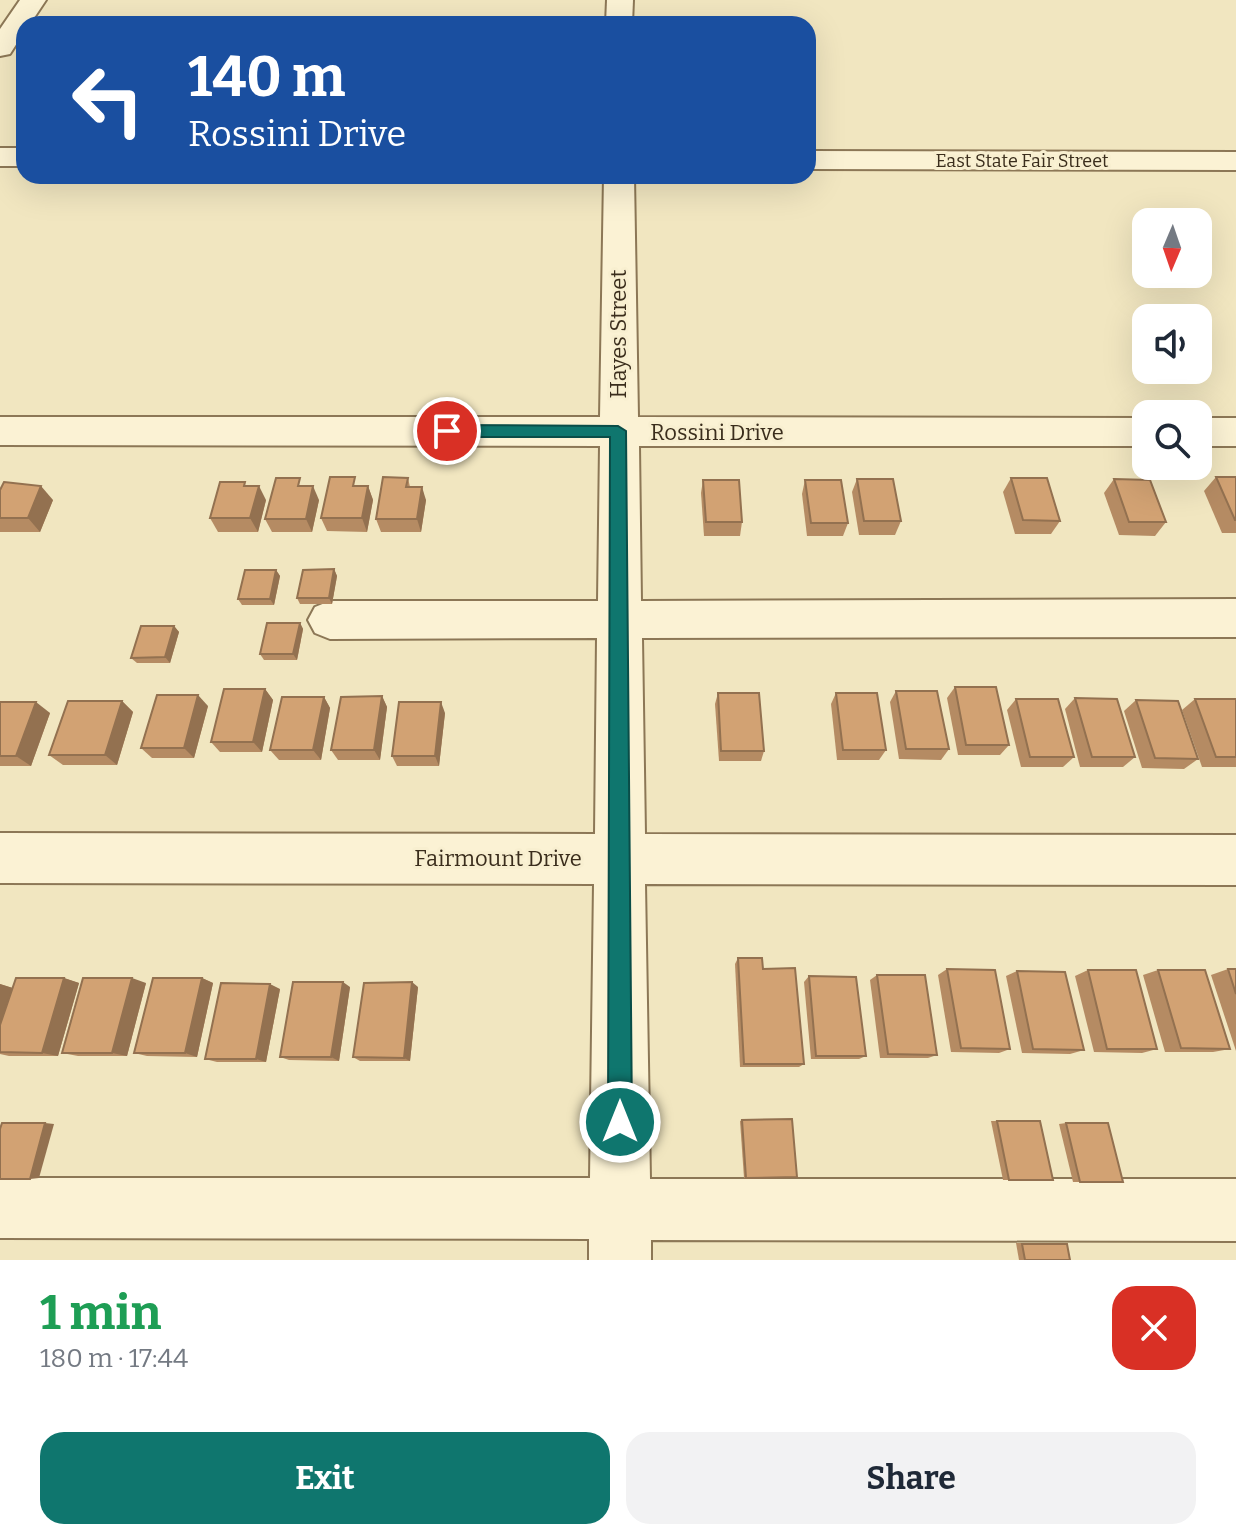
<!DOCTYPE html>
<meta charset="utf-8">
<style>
body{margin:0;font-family:Bitter,serif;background:#f2f2f3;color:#1f2937;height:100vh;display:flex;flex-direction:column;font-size:30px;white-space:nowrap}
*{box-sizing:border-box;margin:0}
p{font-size:26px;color:#747a83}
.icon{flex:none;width:44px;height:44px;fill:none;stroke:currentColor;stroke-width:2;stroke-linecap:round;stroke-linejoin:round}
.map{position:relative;height:1260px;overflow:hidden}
.sheet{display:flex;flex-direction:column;background:#fff;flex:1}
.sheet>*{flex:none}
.top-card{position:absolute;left:16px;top:16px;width:800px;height:168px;border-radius:24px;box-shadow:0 8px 32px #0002;background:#1a4fa0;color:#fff;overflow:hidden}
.needle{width:52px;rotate:182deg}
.buttons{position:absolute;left:1132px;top:208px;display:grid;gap:16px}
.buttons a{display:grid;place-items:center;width:80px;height:80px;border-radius:16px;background:#fff;box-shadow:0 8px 32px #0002;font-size:40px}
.pin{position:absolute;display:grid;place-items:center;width:68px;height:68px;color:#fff;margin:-34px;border:4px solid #fff;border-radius:50%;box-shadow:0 2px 8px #0007}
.me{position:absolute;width:88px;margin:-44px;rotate:0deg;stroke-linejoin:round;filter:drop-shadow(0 0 6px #0008)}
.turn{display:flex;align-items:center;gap:28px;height:168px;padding:0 40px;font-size:36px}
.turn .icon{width:104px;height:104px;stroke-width:2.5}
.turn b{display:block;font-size:56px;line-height:68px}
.round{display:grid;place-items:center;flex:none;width:84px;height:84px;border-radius:24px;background:#f2f2f3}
.summary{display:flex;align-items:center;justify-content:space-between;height:136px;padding:0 40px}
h1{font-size:48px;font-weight:700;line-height:60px;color:#1e9e55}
.cta{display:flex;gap:16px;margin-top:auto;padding:16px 40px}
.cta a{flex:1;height:92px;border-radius:24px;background:#0f766e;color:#fff;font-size:32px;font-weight:700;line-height:92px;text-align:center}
.cta a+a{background:#f2f2f3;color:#1f2937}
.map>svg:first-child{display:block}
</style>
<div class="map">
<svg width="1236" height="1260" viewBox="0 0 1236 1260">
<rect width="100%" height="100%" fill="#f1e6c0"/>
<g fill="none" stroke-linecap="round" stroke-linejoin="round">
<!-- minor casing -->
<g stroke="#8c7756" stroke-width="4">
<g id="minor">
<polygon points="20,0 46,0 30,24 24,24 24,32 10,54 0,56 0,29"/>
<polygon points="607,0 633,0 632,24 606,24"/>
<rect x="0" y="148" width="24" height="18"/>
<polygon points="808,151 1236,152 1236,170 808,169"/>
<polygon points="604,176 634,176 638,417 1146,418 1146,446 639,446 641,601 1236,599 1236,637 642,638 645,834 1236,835 1236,885 645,884 650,1179 1236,1179 1236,1241 651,1240 651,1260 589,1260 589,1239 0,1238 0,1178 590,1178 594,884 0,883 0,833 595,834 597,638 330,639 315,633 308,620 315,607 330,601 598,601 600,446 0,445 0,417 600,417"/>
<rect x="1198" y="418" width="38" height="28"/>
</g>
</g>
<!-- minor -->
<use href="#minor" fill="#fbf2d4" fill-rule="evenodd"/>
</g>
<!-- wall -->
<g fill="#b58b63">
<polygon points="1216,477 1236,477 1236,533 1222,533 1204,491"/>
<polygon points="408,478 410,487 426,500 421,532 381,532 376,519"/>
<polygon points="1011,478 1060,521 1051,534 1015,534 1003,492"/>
<polygon points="857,479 901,521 895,535 859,535 852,492"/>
<polygon points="1114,479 1166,522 1155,536 1119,535 1104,493"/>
<polygon points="703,480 742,522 740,536 704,536 701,493"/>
<polygon points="805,480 848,523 843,536 807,536 802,494"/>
<polygon points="358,486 368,486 373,500 367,532 327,531 321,518"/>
<polygon points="0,490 53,500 40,532 0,532"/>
<polygon points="266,500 258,532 218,532 210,518"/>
<polygon points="319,500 312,532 272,532 265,519"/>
<polygon points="334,569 337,576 332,604 300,604 297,598"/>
<polygon points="276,570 280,576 274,605 242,605 238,599"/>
<polygon points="300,623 303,629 297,660 264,660 260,654"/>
<polygon points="174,626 179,632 170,663 137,663 131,658"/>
<polygon points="955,687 1009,745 1000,755 958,755 947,698"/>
<polygon points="265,689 273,700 262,752 220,752 211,742"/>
<polygon points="896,691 949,749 941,760 899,759 890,702"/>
<polygon points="718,693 764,751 761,761 719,761 715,704"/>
<polygon points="836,693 886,750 879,760 837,760 831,704"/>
<polygon points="382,696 387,707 380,760 338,760 331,750"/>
<polygon points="324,697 330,708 321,760 279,760 270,750"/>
<polygon points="1075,698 1135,757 1123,767 1080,767 1065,709"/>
<polygon points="1016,699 1074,757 1063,767 1021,767 1007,710"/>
<polygon points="1195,699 1236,699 1236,767 1202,767 1182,710"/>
<polygon points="1136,700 1198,759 1184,769 1142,768 1124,711"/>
<polygon points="122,701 133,712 117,765 63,765 49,755"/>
<polygon points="0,702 50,713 31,766 0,766"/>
<polygon points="208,706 194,758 152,758 141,748"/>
<polygon points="445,713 439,766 397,766 392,756"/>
<polygon points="738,958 763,969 804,1064 799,1067 740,1067 735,964"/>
<polygon points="947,969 1010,1049 999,1053 951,1052 938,975"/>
<polygon points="1228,969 1236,969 1236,1051 1211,975"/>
<polygon points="1088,970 1157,1049 1142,1053 1094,1052 1075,976"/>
<polygon points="1158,970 1230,1049 1213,1052 1165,1052 1143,975"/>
<polygon points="1017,971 1084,1050 1070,1054 1022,1053 1006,976"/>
<polygon points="877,975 937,1055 928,1058 880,1058 870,980"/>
<polygon points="809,976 866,1056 859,1059 811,1059 804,982"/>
<polygon points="64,978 79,983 58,1056 9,1056 0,1054 0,984 12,988"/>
<polygon points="202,978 213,983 197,1057 147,1056 134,1053"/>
<polygon points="146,983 127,1056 78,1056 62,1053"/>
<polygon points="350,987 339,1061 289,1060 280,1057"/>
<polygon points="418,987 410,1061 360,1061 353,1057"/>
<polygon points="280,989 266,1062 217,1062 205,1059"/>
<polygon points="742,1120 797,1177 744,1178 740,1121"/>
<polygon points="991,1121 997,1121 1053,1180 1003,1180"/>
<polygon points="1066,1123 1123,1182 1073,1182 1059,1124"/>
<polygon points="1016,1243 1060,1243 1067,1244 1070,1260 1019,1260"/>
</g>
<!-- shaded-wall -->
<g fill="#937150">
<polygon points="41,486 53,500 40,532 28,518"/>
<polygon points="259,486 266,500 258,532 250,518"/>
<polygon points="313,486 319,500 312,532 306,519"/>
<polygon points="368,486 373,500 367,532 362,518"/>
<polygon points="422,487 426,500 421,532 417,519"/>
<polygon points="334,569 337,576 332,604 329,598"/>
<polygon points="276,570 280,576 274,605 270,599"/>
<polygon points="300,623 303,629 297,660 293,654"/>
<polygon points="174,626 179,632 170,663 165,657"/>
<polygon points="265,689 273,700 262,752 253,742"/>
<polygon points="198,695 208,706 194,758 184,748"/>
<polygon points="382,696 387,707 380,760 374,750"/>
<polygon points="324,697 330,708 321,760 313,750"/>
<polygon points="122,701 133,712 117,765 105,755"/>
<polygon points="36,702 50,713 31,766 16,756"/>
<polygon points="441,702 445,713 439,766 435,756"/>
<polygon points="64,978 79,983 58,1056 42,1053"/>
<polygon points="132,978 146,983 127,1056 112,1053"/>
<polygon points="202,978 213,983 197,1057 185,1053"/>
<polygon points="343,982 350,987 339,1061 331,1057"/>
<polygon points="412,982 418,987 410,1061 404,1058"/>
<polygon points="0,984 13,988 0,1027"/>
<polygon points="270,984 280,989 266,1062 256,1059"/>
<polygon points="45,1123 54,1124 39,1178 30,1179"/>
</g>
<!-- building -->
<g fill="#d2a273" stroke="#937150" stroke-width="2">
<polygon points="330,477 355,477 353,486 368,486 362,518 321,518"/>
<polygon points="383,477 408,478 406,487 422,487 417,519 376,519"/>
<polygon points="1216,477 1236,477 1236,520 1235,520"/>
<polygon points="276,478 300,478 298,486 313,486 306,519 265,519"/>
<polygon points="1011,478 1047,478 1060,521 1023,520"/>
<polygon points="857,479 893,479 901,521 864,521"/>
<polygon points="1114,479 1150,480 1166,522 1129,522"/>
<polygon points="703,480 739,480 742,522 706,522"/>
<polygon points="805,480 841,480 848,523 811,523"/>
<polygon points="4,482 41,486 28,518 0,518 0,490"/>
<polygon points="220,482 245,482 244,486 259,486 250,518 210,518"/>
<polygon points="334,569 329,598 297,598 303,570"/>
<polygon points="245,570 276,570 270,599 238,599"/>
<polygon points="267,623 300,623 293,654 260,654"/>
<polygon points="141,626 174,626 165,657 131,658"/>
<polygon points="955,687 996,687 1009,745 966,745"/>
<polygon points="224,689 265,689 253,742 211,742"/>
<polygon points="896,691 937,691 949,749 906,749"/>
<polygon points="718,693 759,693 764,751 721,751"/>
<polygon points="836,693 877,693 886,750 843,750"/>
<polygon points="157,695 198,695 184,748 141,748"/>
<polygon points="382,696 374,750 331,750 341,697"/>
<polygon points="282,697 324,697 313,750 270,750"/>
<polygon points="1075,698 1117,699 1135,757 1092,757"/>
<polygon points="1016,699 1058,699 1074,757 1030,757"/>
<polygon points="1195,699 1236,699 1236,757 1216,757"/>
<polygon points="1136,700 1178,701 1198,759 1155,758"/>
<polygon points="68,701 122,701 105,755 49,755"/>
<polygon points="0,702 36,702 16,756 0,756"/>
<polygon points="399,702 441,702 435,756 392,756"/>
<polygon points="738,958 762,958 763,969 795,968 804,1064 744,1064"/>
<polygon points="947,969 995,970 1010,1049 961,1048"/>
<polygon points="1228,969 1236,969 1236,994"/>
<polygon points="1088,970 1136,970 1157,1049 1107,1049"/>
<polygon points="1158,970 1205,970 1230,1049 1181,1048"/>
<polygon points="1017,971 1065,972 1084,1050 1033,1049"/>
<polygon points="877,975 925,975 937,1055 888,1054"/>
<polygon points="809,976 856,977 866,1056 816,1056"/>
<polygon points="16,978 64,978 42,1053 0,1052 0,1025"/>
<polygon points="83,978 132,978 112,1053 62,1053"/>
<polygon points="153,978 202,978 185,1053 134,1053"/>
<polygon points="293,982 343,982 331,1057 280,1057"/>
<polygon points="412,982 404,1058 353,1057 364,983"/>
<polygon points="221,983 270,984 256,1059 205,1059"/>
<polygon points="792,1119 797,1177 746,1178 742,1120"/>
<polygon points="997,1121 1040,1121 1053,1180 1009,1180"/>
<polygon points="2,1123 45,1123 30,1179 0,1179 0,1129"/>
<polygon points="1066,1123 1108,1123 1123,1182 1080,1182"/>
<polygon points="1022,1244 1067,1244 1070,1260 1025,1260"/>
</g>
<!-- route -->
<polygon fill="#0f766e" stroke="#0a4d48" stroke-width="2" points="447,425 618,426 626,431 632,1122 628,1131 620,1134 611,1131 608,1122 610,437 447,437 439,431"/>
<g text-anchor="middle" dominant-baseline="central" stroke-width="6" stroke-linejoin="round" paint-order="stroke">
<!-- far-street labels -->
<g font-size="18" fill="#3a2d1c" stroke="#f8efd0">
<text x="1022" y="161">East State Fair Street</text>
</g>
<!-- street labels -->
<g font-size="22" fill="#3a2d1c" stroke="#f8efd0">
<text transform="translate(618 334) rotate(-90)">Hayes Street</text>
<text x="717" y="432">Rossini Drive</text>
<text x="498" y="858">Fairmount Drive</text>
</g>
</g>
</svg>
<div class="buttons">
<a><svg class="needle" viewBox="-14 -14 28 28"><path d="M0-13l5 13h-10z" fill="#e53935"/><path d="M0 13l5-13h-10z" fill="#747a83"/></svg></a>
<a><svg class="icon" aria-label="sound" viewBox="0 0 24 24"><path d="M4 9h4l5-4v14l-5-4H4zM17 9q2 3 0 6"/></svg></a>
<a><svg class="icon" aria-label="search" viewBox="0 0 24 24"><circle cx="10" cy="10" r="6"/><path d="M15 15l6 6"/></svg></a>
</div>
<div class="pin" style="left:447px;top:431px;background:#d93025"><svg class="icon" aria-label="arrive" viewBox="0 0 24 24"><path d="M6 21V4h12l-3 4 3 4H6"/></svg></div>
<svg class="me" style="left:620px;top:1122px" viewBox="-20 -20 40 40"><circle r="17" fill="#0f766e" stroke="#fff" stroke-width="3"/><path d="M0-11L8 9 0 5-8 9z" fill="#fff"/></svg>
<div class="top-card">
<div class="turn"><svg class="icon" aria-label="left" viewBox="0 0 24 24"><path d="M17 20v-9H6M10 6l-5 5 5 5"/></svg><div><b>140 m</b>Rossini Drive</div></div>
</div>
</div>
<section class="sheet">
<div class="summary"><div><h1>1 min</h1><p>180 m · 17:44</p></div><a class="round" style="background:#d93025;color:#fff"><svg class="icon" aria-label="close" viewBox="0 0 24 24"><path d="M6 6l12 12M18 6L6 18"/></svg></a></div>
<div class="cta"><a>Exit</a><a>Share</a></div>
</section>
